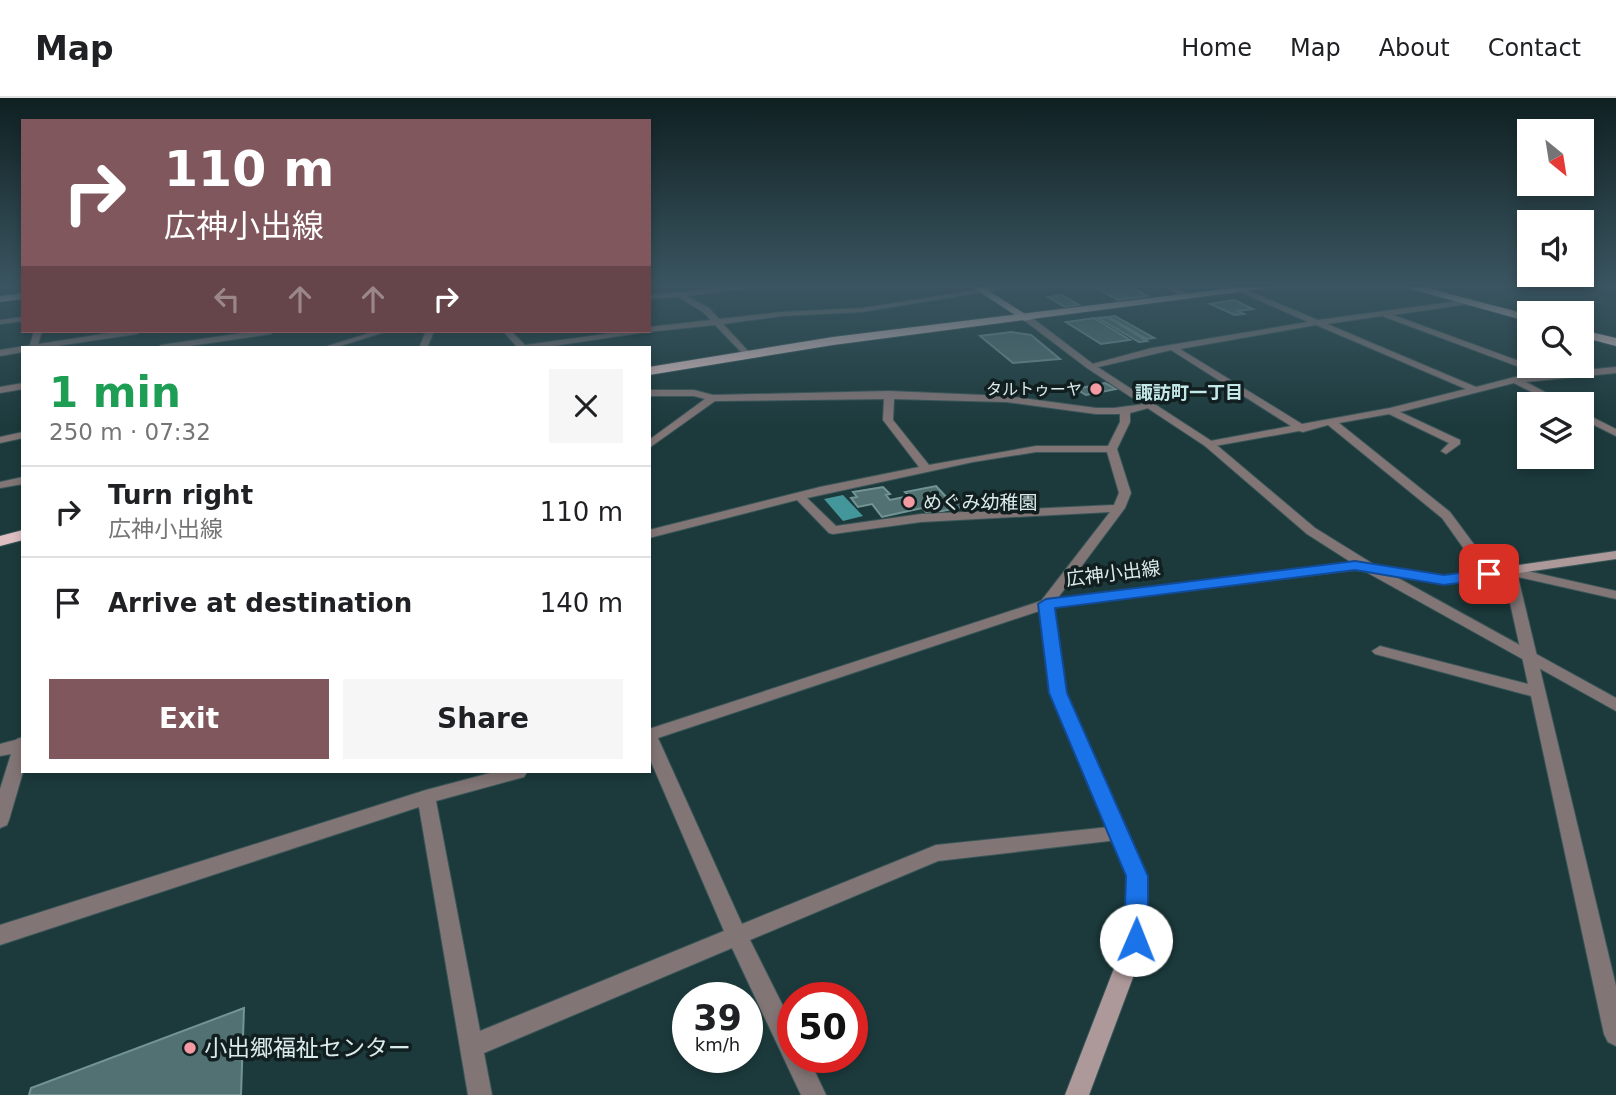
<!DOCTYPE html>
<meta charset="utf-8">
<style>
body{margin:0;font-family:"DejaVu Sans","Noto Sans JP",sans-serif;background:#f6f6f6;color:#202124;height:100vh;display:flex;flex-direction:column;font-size:26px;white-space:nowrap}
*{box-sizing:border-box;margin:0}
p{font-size:23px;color:#757577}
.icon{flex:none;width:38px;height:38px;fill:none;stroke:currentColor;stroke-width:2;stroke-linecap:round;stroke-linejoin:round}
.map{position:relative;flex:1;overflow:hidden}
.drawer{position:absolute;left:21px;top:248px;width:630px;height:427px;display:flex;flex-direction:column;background:#fff;border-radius:0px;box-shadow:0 4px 10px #0003}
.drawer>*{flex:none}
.hud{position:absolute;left:21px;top:21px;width:630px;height:214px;border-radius:0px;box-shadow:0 4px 10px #0003;background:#7f575d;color:#fff;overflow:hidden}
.needle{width:46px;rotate:150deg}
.fabs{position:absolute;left:1517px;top:21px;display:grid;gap:14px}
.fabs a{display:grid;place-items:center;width:77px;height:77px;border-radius:0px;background:#fff;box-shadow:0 4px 10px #0003;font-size:35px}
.speed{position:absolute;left:672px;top:884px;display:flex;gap:14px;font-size:35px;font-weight:700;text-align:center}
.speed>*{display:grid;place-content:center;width:91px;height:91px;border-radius:50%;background:#fff;box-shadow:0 4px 10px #0003;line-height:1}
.speed small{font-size:18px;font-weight:400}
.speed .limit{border:10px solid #d22;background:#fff;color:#111}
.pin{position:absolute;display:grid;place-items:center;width:60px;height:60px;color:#fff;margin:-30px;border-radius:14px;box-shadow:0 4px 10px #0006}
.me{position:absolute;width:77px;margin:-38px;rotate:1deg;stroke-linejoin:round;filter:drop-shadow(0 0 5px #0008)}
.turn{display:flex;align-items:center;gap:24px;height:147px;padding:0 28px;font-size:32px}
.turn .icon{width:91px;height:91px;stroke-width:2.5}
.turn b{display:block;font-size:49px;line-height:60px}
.lanes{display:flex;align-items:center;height:66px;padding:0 28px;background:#0003;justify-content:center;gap:35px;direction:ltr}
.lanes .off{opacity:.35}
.round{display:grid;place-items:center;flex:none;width:74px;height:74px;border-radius:0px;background:#f6f6f6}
.head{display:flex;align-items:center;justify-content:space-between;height:119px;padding:0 28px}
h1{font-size:42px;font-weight:600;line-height:52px;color:#1e9e55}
.button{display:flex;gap:14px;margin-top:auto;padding:14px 28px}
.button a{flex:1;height:80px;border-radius:0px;background:#7f575d;color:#fff;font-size:28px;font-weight:600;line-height:80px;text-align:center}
.button a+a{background:#f6f6f6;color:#202124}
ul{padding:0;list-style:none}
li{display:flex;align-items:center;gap:21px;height:91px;padding:0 28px;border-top:2px solid #e0e0e0}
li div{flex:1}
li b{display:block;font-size:26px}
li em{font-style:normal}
header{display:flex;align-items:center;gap:42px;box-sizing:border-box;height:98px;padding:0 35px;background:#fff;border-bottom:2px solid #e0e0e0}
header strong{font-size:33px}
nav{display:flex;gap:38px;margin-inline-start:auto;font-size:24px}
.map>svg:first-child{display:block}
</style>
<header>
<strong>Map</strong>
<nav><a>Home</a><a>Map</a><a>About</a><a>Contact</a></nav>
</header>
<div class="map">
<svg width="1616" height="997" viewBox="0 0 1616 997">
<rect width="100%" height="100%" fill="#1c3a3c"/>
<!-- water -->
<polygon fill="#43969a" points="843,397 863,418 843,423 824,401"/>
<!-- building -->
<g fill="#527173" stroke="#739495" stroke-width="2">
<polygon points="1094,189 1131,189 1148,198 1118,202"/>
<polygon points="1062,197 1079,207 1065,209 1048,199"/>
<polygon points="1234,202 1253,211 1238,213 1244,216 1235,217 1210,206"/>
<polygon points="1115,218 1154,240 1147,241 1109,219"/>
<polygon points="1107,219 1147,243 1139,244 1098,220"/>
<polygon points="1094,220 1130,242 1101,246 1066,224"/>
<polygon points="1011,234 1031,237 1060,261 1013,265 980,238"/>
<polygon points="1105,285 1116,291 1086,297 1076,291"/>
<polygon points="936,388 949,402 959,400 967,408 928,416 922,410 882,419 872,406 858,409 851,400 857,399 853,394 883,389 890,396 886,397 890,402 909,398 905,394"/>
<polygon points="244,910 241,997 29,997 31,990"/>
</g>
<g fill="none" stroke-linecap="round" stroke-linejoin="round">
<!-- minor casing -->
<g stroke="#3a5658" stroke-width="2">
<g id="minor">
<polygon points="728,189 760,189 687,198 709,210 719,221 782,214 862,210 994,189 1014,189 862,214 782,218 723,226 749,254 749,258 746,259 715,227 647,234 539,250 518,250 503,233 511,233 525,247 627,233 649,233 649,229 711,222 703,214 678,199 649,201 649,197"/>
<polygon points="1165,189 1175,189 1193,199 1186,201"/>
<path d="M 1229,189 L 1239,189 L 1318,222 L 1466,202 L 1469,202 L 1469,206 L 1393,217 L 1552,275 L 1616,269 L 1616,275 L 1526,284 L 1567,306 L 1555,306 L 1514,285 L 1400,314 L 1460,342 L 1460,346 L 1446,356 L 1441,353 L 1449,345 L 1389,316 L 1339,325 L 1450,414 L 1496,476 L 1489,480 L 1484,479 L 1442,420 L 1328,327 L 1303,334 L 1299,333 L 1209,349 L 1205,348 L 1205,344 L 1291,328 L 1171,252 L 1090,271 L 1085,268 L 1152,250 L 1308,224 ZM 1382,218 L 1541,277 L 1515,279 L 1476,289 L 1327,226 ZM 1316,227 L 1466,291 L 1390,310 L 1302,326 L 1180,251 Z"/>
<polygon points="23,219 23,223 0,226 0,222"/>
<polygon points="34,233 42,233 37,250 29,250"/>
<polygon points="256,233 275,233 271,236 176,250 157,250 161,247"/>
<polygon points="376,233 388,233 334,250 321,250"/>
<polygon points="426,233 434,233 427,250 419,250"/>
<polygon points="23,285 23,291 0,295 0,289"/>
<path d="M 649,292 L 694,292 L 713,297 L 889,293 L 1006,298 L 1096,310 L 1114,310 L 1152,305 L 1152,309 L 1130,315 L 1130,324 L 1117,351 L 1131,395 L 1125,410 L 1051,509 L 658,640 L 742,826 L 936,747 L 1119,728 L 1126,731 L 1128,736 L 1126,741 L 938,763 L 750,842 L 793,928 L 793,959 L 808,959 L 826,997 L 801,997 L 732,850 L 484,955 L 492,997 L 468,997 L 419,709 L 0,847 L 0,827 L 426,692 L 494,674 L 527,674 L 524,679 L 436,703 L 480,933 L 724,833 L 649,659 L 649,631 L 1041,503 L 1110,414 L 921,424 L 833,436 L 829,435 L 797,402 L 649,440 L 649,432 L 820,389 L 919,369 L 883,322 L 884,301 L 715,303 L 649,350 L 649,342 L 705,301 L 694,298 L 649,298 ZM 894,301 L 1006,304 L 1096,316 L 1120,316 L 1120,324 L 1108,348 L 1036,348 L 929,367 L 893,322 ZM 1036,354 L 1107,354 L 1119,395 L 1114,407 L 921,416 L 836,428 L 807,400 L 973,364 Z"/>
<polygon points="1582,314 1616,331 1616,338 1582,321"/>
<polygon points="23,334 23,340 0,345 0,339"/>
<polygon points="23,379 23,386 0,390 0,384"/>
<polygon points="1510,469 1616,493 1616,501 1518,479 1616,888 1616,948 1608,944 1604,936 1531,598 1375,556 1372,553 1380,548 1528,586 1503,473"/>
<polygon points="23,640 23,674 9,722 7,727 0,730 0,691 11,656 0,658 0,646"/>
</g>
</g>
<!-- tertiary casing -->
<g stroke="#3a5658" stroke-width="2">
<g id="tertiary">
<polygon points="1025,219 1031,219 1093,266 1213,344 1315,430 1378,469 1616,600 1616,613 1368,475 1307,436 1205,348 1087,270 1025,223"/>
<polygon points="122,233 141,233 137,236 43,250 23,250 23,254 0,258 0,252"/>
<polygon points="23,639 23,652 22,652 16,650 13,646 17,641"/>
</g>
</g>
<!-- secondary casing -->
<g stroke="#3a5658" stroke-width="2">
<polygon id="secondary" points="1616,453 1616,461 1444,486 1355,472 1054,509 1066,595 1147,778 1147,842 1089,997 1065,997 1125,842 1127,778 1050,595 1039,506 1041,503 1355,464 1444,478"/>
</g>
<!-- primary casing -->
<g stroke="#3a5658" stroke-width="1">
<g id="primary">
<polygon points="972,189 983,189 1033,221 1024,223"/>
<polygon points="23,195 23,201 0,204 0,198"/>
</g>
</g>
<!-- trunk casing -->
<g stroke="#3a5658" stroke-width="2">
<g id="trunk">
<polygon points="1241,189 1275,189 833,247 649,277 649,269 833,239"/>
<polygon points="1404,189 1423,189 1530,217 1530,224"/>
<polygon points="1582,232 1616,240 1616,248 1582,239"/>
<polygon points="23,432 23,442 0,448 0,438"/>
</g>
</g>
<!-- minor -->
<use href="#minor" fill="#827576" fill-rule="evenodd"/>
<!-- tertiary -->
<use href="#tertiary" fill="#827576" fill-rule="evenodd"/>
<!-- secondary -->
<use href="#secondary" fill="#ae999a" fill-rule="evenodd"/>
<!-- primary -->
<use href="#primary" fill="#cfb4b6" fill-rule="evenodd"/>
<!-- trunk -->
<use href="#trunk" fill="#dec0c2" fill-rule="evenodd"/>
</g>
<!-- sky -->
<linearGradient id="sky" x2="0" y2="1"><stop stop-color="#0f2021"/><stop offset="0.57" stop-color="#3a5561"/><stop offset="1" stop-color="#3a5561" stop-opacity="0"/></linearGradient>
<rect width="1616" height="329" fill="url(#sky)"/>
<!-- route -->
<polygon fill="#1a73e8" stroke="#114b97" stroke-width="2" points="1355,463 1444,477 1489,471 1497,476 1489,481 1444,487 1355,472 1055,510 1067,595 1148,778 1148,842 1145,849 1136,853 1128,849 1124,842 1126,778 1049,595 1038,506 1046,501"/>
<!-- markers -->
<g fill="#f49aa3" stroke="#121f20" stroke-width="2.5">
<circle cx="1096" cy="291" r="7"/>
<circle cx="909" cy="404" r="7"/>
<circle cx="190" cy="950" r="7"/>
</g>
<g text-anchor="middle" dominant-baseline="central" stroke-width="7" stroke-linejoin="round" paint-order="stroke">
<!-- far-poi labels -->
<g font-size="16" fill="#daebeb" stroke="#121f20" text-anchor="end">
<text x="1082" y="291">タルトゥーヤ</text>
</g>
<!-- far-neighbourhood labels -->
<g font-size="18" font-weight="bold" fill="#c4e7e8" stroke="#121f20">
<text x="1189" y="294">諏訪町一丁目</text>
</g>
<!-- poi labels -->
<g font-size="19" fill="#daebeb" stroke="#121f20" text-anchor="start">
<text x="923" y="404">めぐみ幼稚園</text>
</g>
<!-- street labels -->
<g font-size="19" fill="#daebeb" stroke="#121f20">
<text transform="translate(1113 475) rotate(-7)">広神小出線</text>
</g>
<!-- near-poi labels -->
<g font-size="23" fill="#daebeb" stroke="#121f20" text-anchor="start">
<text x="204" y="950">小出郷福祉センター</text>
</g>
</g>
</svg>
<div class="fabs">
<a><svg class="needle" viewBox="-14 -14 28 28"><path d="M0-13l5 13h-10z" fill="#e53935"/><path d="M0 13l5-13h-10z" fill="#757577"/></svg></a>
<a><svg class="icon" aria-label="sound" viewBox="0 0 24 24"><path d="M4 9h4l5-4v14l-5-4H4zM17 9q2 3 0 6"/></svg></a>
<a><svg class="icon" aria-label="search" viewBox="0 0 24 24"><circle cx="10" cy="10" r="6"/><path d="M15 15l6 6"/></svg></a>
<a><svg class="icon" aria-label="layers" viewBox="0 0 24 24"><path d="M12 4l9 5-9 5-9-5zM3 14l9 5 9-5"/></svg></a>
</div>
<div class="speed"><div>39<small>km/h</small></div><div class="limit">50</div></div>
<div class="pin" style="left:1489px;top:476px;background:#d93025"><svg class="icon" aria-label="arrive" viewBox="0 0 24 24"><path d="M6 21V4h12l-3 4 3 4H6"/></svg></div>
<svg class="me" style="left:1136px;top:842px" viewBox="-20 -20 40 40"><circle r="19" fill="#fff"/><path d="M0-13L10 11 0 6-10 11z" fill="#1a73e8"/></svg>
<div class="hud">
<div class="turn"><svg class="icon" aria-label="right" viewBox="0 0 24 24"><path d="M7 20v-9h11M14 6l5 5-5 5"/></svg><div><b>110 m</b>広神小出線</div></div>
<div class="lanes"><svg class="icon off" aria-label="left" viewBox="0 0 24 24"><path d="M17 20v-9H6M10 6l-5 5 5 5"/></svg><svg class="icon off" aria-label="ahead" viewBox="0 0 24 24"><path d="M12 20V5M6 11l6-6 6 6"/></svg><svg class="icon off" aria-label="ahead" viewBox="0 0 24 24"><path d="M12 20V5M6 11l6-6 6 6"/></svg><svg class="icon" aria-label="right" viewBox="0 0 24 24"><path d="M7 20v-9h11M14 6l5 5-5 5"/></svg></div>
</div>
<section class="drawer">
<div class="head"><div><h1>1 min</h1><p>250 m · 07:32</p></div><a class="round"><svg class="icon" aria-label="close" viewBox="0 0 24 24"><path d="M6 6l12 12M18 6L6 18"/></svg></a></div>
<ul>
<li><svg class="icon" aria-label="right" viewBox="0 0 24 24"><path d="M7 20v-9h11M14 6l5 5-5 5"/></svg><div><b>Turn right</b><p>広神小出線</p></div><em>110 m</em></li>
<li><svg class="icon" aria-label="arrive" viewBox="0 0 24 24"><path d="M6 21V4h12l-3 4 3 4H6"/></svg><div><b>Arrive at destination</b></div><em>140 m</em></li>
</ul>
<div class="button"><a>Exit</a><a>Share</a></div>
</section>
</div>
